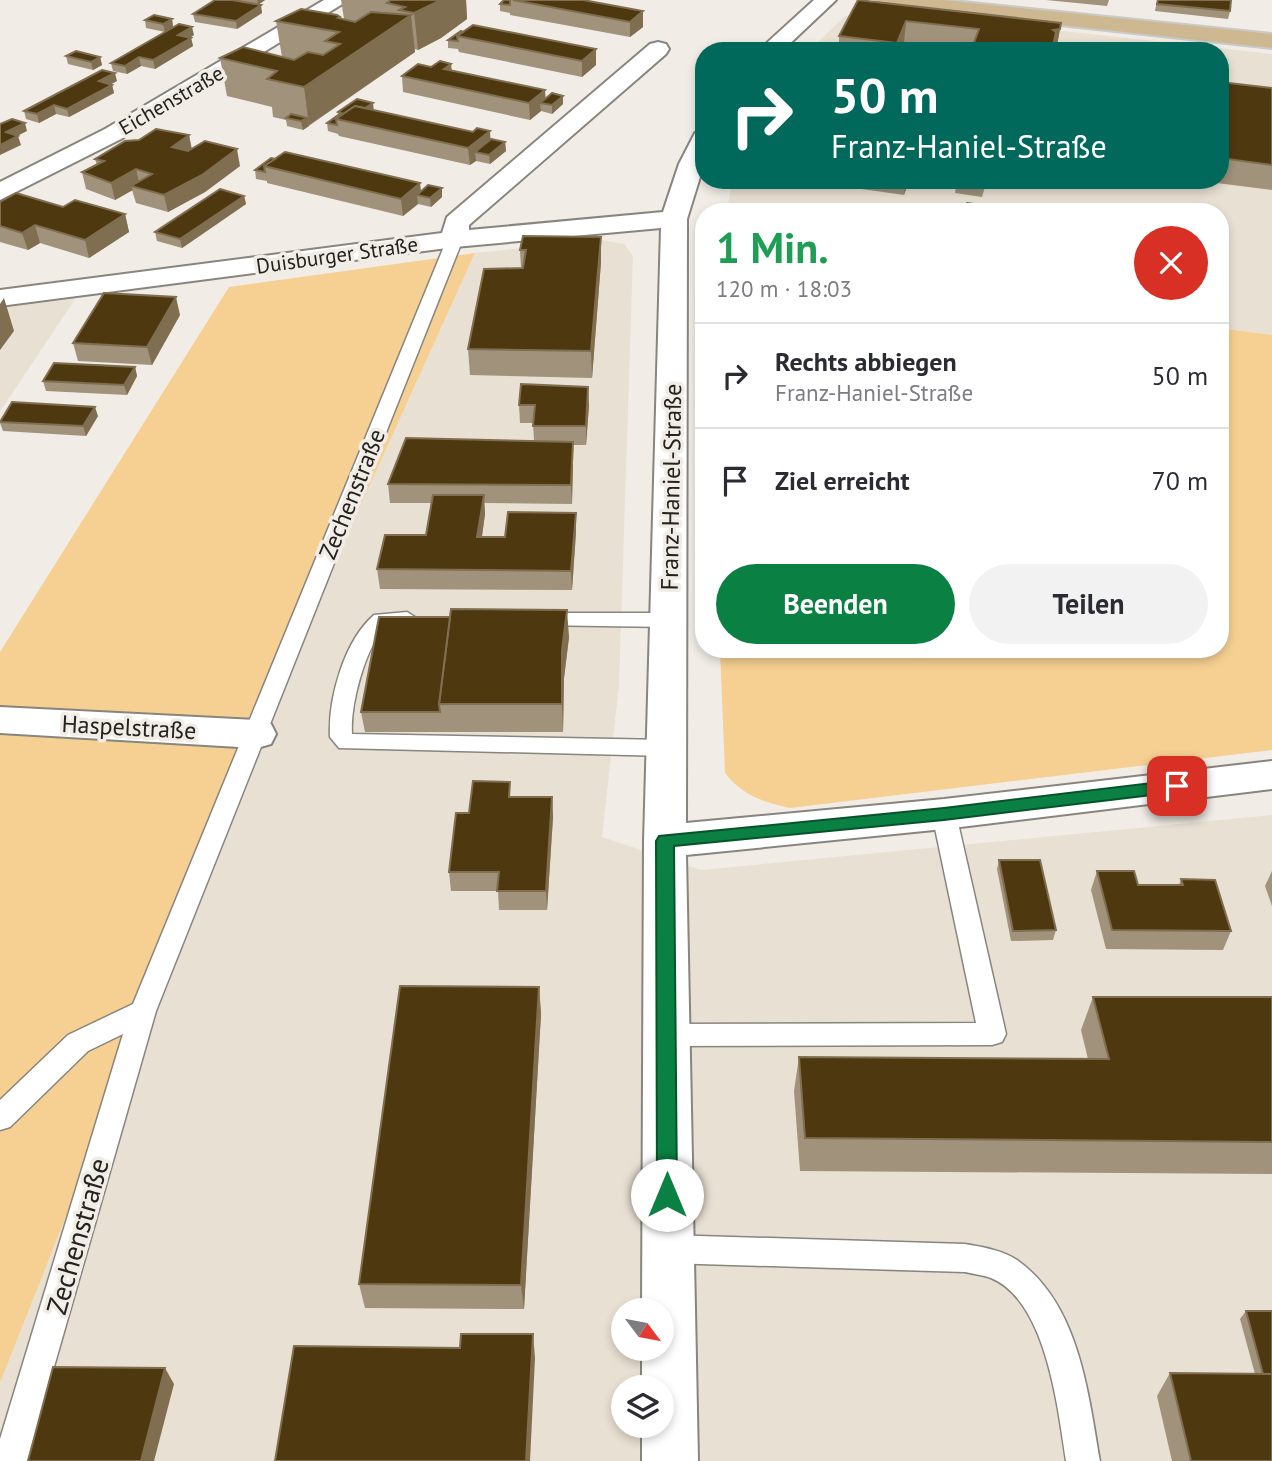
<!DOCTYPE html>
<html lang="de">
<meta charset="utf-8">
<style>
body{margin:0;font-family:"PT Sans",sans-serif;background:#f2f2f3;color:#2b2b33;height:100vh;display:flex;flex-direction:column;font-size:26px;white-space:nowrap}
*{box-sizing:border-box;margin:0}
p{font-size:23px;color:#7c7c81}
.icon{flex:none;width:38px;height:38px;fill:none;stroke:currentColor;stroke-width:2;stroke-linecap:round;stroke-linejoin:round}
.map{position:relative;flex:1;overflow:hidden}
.drawer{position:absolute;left:695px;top:203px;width:534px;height:455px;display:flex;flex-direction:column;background:#fff;border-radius:28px;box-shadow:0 4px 10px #0003}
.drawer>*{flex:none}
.top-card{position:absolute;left:695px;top:42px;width:534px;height:147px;border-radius:28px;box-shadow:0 4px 10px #0003;background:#00695c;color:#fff;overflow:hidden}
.needle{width:46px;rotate:122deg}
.fabs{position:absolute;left:611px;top:1298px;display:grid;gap:14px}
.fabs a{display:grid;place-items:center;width:63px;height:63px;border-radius:50%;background:#fff;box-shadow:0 4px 10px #0003;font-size:35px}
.pin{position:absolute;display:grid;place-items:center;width:60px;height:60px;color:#fff;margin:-30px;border-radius:14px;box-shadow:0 4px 10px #0006}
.me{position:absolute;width:77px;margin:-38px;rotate:0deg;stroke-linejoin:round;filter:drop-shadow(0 0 5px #0008)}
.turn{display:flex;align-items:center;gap:24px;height:147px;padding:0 21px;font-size:32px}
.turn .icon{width:91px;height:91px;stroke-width:2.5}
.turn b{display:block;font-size:49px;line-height:60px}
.round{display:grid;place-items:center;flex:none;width:74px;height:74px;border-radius:37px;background:#f2f2f3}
.overview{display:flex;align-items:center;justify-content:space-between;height:119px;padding:0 21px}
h1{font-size:42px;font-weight:700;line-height:52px;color:#1e9e55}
.primary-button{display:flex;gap:14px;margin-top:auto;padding:14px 21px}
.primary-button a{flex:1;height:80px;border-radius:42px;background:#0b8043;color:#fff;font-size:28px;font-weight:700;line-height:80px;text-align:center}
.primary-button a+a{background:#f2f2f3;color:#2b2b33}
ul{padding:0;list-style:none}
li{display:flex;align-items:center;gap:21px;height:105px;padding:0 21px;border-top:2px solid #e1e1e2}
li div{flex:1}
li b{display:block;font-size:26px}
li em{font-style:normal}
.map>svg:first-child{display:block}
</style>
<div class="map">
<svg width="1272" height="1461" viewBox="0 0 1272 1461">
<rect width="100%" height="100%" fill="#f1ede6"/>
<!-- built -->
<g fill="#e8e0d2" fill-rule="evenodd">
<polygon points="872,10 1272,54 1272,335 1220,328 1220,212 726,212 733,180 1220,180 1220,51 809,51 845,16"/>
<path d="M 601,240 L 624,244 L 633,256 L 619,686 L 602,837 L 701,870 L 1272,815 L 1272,1461 L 0,1461 L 0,1383 L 257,734 L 475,253 ZM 623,1311 L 662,1311 L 662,1349 L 623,1349 ZM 623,1388 L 662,1388 L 662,1426 L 623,1426 Z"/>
<polygon points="75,299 1,410 0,411 0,308"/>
</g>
<!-- green -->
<g fill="#f6d092">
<polygon points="475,253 257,734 0,1383 0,652 229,287"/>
<path d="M 1220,328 L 1272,335 L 1272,750 L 790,808 C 763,802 743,796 725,773 L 720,649 L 1220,649 Z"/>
</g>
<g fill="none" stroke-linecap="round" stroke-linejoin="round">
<!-- service casing -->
<g stroke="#88847e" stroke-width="3">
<g id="service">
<polygon points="455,234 463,239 156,1011 27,1461 0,1461 0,1439 123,1034 88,1051 10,1127 0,1130 0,1100 68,1035 133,1004 447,239"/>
<path d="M 407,612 L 418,619 L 414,624 L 386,627 C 365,646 350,706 352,734 L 667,740 L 675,742 L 679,748 L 675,754 L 667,756 L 339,748 L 330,737 C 328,699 344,641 374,615 Z"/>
<polygon points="539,613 669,613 680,620 669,627 532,625 528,620 532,615"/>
<polygon points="944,805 952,808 956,814 1006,1034 1002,1042 992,1045 666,1046 656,1043 652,1035 656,1027 666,1024 976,1023 932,814 936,808"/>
<path d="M 667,1235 L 965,1244 C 982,1247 1002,1250 1017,1260 C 1079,1304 1088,1392 1100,1461 L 1066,1461 C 1058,1410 1047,1301 991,1278 C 983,1275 973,1274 965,1272 L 667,1263 L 656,1259 L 652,1249 L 656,1239 Z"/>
</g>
</g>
<!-- minor casing -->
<g stroke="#88847e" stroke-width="4">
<g id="minor">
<polygon points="324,0 349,0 121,139 0,200 0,182 105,129"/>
<polygon points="814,0 836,0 782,51 758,51"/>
<polygon points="658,42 666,44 669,49 666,54 469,225 469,230 663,212 679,164 695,133 704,131 704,164 687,219 686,823 944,799 1272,761 1272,789 944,829 686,855 698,1461 642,1461 642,1426 662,1426 662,1388 642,1388 642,1349 662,1349 662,1311 642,1311 644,841 661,228 455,247 0,306 0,290 442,233 447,217 650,44"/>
<polygon points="0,707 257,720 271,724 276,734 271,744 257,748 0,733"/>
</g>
</g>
<!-- primary casing -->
<g stroke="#cacac9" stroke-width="4">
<polygon id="primary" points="875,0 944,0 1272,34 1272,48 885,6"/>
</g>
<!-- service -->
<use href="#service" fill="#fff" fill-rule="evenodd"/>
<!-- minor -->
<use href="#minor" fill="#fff" fill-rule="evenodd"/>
<!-- primary -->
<use href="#primary" fill="#cdb891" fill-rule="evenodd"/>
</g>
<!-- wall -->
<g fill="#a0927b">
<polygon points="215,0 265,0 259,4 262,13 237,29 195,22 193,14"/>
<polygon points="341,0 466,0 467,19 441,38 418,50 414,49 415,52 303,130 287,126 286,120 273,117 272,107 227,96 220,58 282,57 276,21 344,19"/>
<polygon points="504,0 583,0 643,27 630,37 510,15 510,13 500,11 500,4"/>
<polygon points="858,0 1061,23 1056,51 971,51 904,43 901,50 839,43 839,36"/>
<polygon points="1046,0 1109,0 1107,6"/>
<polygon points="1157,0 1231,0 1230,11 1228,19 1155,11"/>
<polygon points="172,19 173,27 165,32 146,28 145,20"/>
<polygon points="461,31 596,49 596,65 582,77 459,52 458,49 448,48 448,40"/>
<polygon points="194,35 190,38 191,38 193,46 155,69 141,66 127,74 113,71 111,63"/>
<polygon points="66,56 100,57 102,65 93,70 68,64"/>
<polygon points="452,71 546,98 563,104 552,114 541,111 530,120 403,92 402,76"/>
<polygon points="117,81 111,84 112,85 114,93 69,117 56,114 39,123 26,119 24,111"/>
<polygon points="1220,82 1272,88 1272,190 1193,180 1220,180"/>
<polygon points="373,110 505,142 506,151 490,164 476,161 470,165 339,136 338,134 328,131 327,123 338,115 338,112"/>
<polygon points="189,135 192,149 240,166 205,192 168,212 136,203 132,190 115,200 86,189 82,172 97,165 95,159"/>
<polygon points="271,158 420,183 421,191 442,197 431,207 418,204 403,216 267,183 267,181 256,179 255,170"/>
<polygon points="798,180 909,180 904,195"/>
<polygon points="957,180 987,180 982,197 955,193"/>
<polygon points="244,196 246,204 182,248 157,241 155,232"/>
<polygon points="0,202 63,207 125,214 129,232 89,258 40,243 28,250 0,242"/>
<polygon points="523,236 601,262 592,378 470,375 468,349 521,268 520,250"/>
<polygon points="180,315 152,365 78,361 73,343"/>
<polygon points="135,367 137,376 127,395 46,391 43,381"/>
<polygon points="519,405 589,405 586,445 573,445 572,504 484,503 485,514 482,537 505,537 576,532 572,590 380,589 377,569 426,535 431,503 390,503 388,484 534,441 533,423 520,423"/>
<polygon points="98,416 86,436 3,431 0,423 0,421"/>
<polygon points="569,637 564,678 563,732 365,732 361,712"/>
<polygon points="511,797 552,797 553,817 547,910 499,910 498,891 451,891 449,872 469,813"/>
<polygon points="999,860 1056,930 1053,940 1011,941 997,869"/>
<polygon points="1097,871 1138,885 1179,885 1181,879 1231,931 1223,950 1106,949 1091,890"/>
<polygon points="1272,871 1272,906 1265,886"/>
<polygon points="539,987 541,1014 524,1309 365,1308 359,1284"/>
<polygon points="1093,997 1272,997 1272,1174 800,1171 794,1091 799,1057 1088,1059 1081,1030"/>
<polygon points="1246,1311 1272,1311 1272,1461 1172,1461 1157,1396 1170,1373 1255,1374 1240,1319"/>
</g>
<!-- shaded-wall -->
<g fill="#7f6e50">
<polygon points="257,0 265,0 258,5"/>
<polygon points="441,0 466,0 467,19 441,38 418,50 414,13"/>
<polygon points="261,5 262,13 237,29 236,21"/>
<polygon points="643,11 643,27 630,37 630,22"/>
<polygon points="411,15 415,52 309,125 304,87"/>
<polygon points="172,19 173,27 165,32 163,24"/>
<polygon points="906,21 904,43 901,51 896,51 897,43"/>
<polygon points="192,27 194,35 180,43 178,35"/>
<polygon points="1060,29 1056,51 1049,51 1053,30"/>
<polygon points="191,38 193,46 155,69 153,60"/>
<polygon points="596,49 596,65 582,77 582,61"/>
<polygon points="100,57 102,65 93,70 91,62"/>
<polygon points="139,57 141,66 127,74 125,66"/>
<polygon points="451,64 453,80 444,69"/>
<polygon points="115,73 117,81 101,90 99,81"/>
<polygon points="112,85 114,93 69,117 67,109"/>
<polygon points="545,90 546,104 540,103 541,111 530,120 529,103"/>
<polygon points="563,96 563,104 552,114 552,105"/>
<polygon points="373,103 374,112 346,121"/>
<polygon points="54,105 56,114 39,123 37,114"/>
<polygon points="308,118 309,126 303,130 301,121"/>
<polygon points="25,123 27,131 9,140 6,132"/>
<polygon points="490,131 491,148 475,152 476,161 470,165 468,148"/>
<polygon points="189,135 192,152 172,147"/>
<polygon points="18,136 21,145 0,155 0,145"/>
<polygon points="505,142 506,151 490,164 489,155"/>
<polygon points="237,149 240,166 205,192 168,212 164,195"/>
<polygon points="136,169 140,186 131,186 133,190 115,200 111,183"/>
<polygon points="906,180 909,180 904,195"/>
<polygon points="420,183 421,196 417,195 418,204 403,216 401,199"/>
<polygon points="442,188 442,197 431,207 430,198"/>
<polygon points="244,196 246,204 182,248 180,239"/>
<polygon points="125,214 129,232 89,258 85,240"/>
<polygon points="35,225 40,243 28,250 22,233"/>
<polygon points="601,237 601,262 592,378 591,351"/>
<polygon points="176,297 180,315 152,365 147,347"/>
<polygon points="4,298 14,331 0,350 0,304"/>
<polygon points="135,367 137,376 127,395 124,385"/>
<polygon points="588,387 589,405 586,445 586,426"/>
<polygon points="95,407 98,416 86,436 83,426"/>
<polygon points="573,442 573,461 572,504 571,485"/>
<polygon points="484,495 485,514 479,556 477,537"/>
<polygon points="576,513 576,532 572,590 571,571"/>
<polygon points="567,610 569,637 564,678 563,732 562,704 562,650"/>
<polygon points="552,797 553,817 547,910 546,891"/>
<polygon points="539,987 541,1014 524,1309 521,1285"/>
<polygon points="533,1334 535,1358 530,1461 526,1461"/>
<polygon points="165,1368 174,1384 154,1461 141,1461"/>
</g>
<!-- building -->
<g fill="#4e3810" stroke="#7f6e50" stroke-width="2">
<polygon points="215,0 232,0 261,5 236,21 193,14"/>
<polygon points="391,0 441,0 414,13 399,10 405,7 387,3"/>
<polygon points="504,0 510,0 510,5 500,4"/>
<polygon points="513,0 583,0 643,11 630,22"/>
<polygon points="858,0 1061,23 1060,29 1053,30 1056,32 1052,51 971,51 979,29 906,21 897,43 839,36"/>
<polygon points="1158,0 1231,0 1230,11 1157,4"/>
<polygon points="301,9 337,15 340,17 338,18 355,22 371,12 411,15 304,87 267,79 277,71 220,58 243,47 294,60 308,52 323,55 340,44 325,41 339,32 276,21"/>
<polygon points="154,15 172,19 163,24 145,20"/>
<polygon points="179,24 192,27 178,35 191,38 153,60 139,57 125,66 111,63"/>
<polygon points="473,25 596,49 582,61 457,36"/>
<polygon points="461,31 463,32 457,36 458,41 448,40"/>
<polygon points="839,43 908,51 834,51"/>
<polygon points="76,51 100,57 91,62 66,56"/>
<polygon points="440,61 451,64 444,69 545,90 529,103 402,76 418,64 431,67"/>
<polygon points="102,70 115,73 99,81 112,85 67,109 54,105 37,114 24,111"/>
<polygon points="1220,82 1272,88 1272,165 1220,158"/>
<polygon points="552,93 563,96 552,105 540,103"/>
<polygon points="357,99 373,103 365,108 355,106 336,119 337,125 327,123 341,113 338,112"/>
<polygon points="355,106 473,132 477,128 490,131 468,148 336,119"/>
<polygon points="291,114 308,118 301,121 286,118"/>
<polygon points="12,119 25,123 6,132 18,136 0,145 0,124"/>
<polygon points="156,129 189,135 172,147 188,151 205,141 237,149 202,175 164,195 131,186 152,174 136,169 111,183 82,172 104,161 95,159 125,141 139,140"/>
<polygon points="491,139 505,142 489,155 475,152"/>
<polygon points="285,152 420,183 401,199 264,166"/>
<polygon points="271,158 275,159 264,166 265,172 255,170"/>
<polygon points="957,180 986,180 984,188 956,184"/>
<polygon points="428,185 442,188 430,198 417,195"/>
<polygon points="220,189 244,196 180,239 155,232"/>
<polygon points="16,193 63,207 75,200 125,214 85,240 35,225 22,233 0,226 0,202"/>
<polygon points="967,203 1026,212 964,212"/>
<polygon points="858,206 898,212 856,212"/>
<polygon points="523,236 601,237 591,351 468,349 484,269 523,268 526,250 520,250"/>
<polygon points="104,293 176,297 147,347 73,343"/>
<polygon points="54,363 135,367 124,385 43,381"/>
<polygon points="521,384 588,387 586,426 533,426 535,405 519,405"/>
<polygon points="12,402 95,407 83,426 0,422"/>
<polygon points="406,438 573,442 571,485 388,484"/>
<polygon points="433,495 484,495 477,537 505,537 508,512 576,513 571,571 377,569 385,535 426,535"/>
<polygon points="451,609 567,610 562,650 562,704 439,704"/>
<polygon points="379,617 450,617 439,704 440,712 361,712"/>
<polygon points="473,781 510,782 509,797 552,797 546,891 497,891 499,872 449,872 456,813 469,813"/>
<polygon points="999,860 1040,860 1056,930 1013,931"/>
<polygon points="1097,871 1134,871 1138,885 1183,885 1181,879 1215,880 1231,931 1112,930"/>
<polygon points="400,986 539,987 521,1285 359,1284"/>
<polygon points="1093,997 1272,997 1272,1142 805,1138 799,1057 1109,1059"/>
<polygon points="1246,1311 1272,1311 1272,1374 1263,1374"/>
<polygon points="461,1334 533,1334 526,1461 275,1461 294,1346 460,1348"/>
<polygon points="53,1367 165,1368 141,1461 28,1461"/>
<polygon points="1170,1373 1272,1374 1272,1461 1191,1461"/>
</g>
<!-- route -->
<polygon fill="#0b8043" stroke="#07532c" stroke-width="2" points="1177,780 1185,786 1177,792 944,820 674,846 677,1195 674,1202 667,1205 660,1202 657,1195 656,841 659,836 944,808"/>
<g text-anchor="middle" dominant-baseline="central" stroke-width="7" stroke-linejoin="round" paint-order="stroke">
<!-- far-street labels -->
<g font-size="21" fill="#23221f" stroke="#f1ede6">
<text transform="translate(171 100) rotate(-30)">Eichenstraße</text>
<text transform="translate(337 255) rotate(-8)">Duisburger Straße</text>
</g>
<!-- street labels -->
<g font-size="24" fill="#23221f" stroke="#f1ede6">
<text transform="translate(671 487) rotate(-89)">Franz-Haniel-Straße</text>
<text transform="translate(352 494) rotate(-68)">Zechenstraße</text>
<text transform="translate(129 727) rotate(3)">Haspelstraße</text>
</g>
<!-- near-street labels -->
<g font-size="28" fill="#23221f" stroke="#f1ede6">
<text transform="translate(77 1236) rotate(-74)">Zechenstraße</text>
</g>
</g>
</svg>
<div class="fabs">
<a><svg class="needle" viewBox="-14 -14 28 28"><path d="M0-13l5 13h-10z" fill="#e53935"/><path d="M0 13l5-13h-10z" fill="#7c7c81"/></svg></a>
<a><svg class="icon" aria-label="layers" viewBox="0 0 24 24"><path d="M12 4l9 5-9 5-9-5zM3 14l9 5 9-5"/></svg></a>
</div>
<div class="pin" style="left:1177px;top:786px;background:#d93025"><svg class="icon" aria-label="arrive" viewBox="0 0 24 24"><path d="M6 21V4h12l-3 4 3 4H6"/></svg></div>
<svg class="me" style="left:667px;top:1195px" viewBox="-20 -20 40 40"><circle r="19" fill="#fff"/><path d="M0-13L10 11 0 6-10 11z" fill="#0b8043"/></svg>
<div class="top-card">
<div class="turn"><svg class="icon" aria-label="right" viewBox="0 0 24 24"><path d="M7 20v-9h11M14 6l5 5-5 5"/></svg><div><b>50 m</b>Franz-Haniel-Straße</div></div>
</div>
<section class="drawer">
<div class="overview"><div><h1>1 Min.</h1><p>120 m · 18:03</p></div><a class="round" style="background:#d93025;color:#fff"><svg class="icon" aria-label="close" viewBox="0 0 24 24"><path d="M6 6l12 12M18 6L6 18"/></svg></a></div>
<ul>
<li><svg class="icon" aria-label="right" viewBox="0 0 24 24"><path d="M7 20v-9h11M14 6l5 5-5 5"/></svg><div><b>Rechts abbiegen</b><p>Franz-Haniel-Straße</p></div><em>50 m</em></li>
<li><svg class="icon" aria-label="arrive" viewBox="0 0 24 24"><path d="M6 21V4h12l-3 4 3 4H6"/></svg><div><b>Ziel erreicht</b></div><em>70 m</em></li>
</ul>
<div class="primary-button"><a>Beenden</a><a>Teilen</a></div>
</section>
</div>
